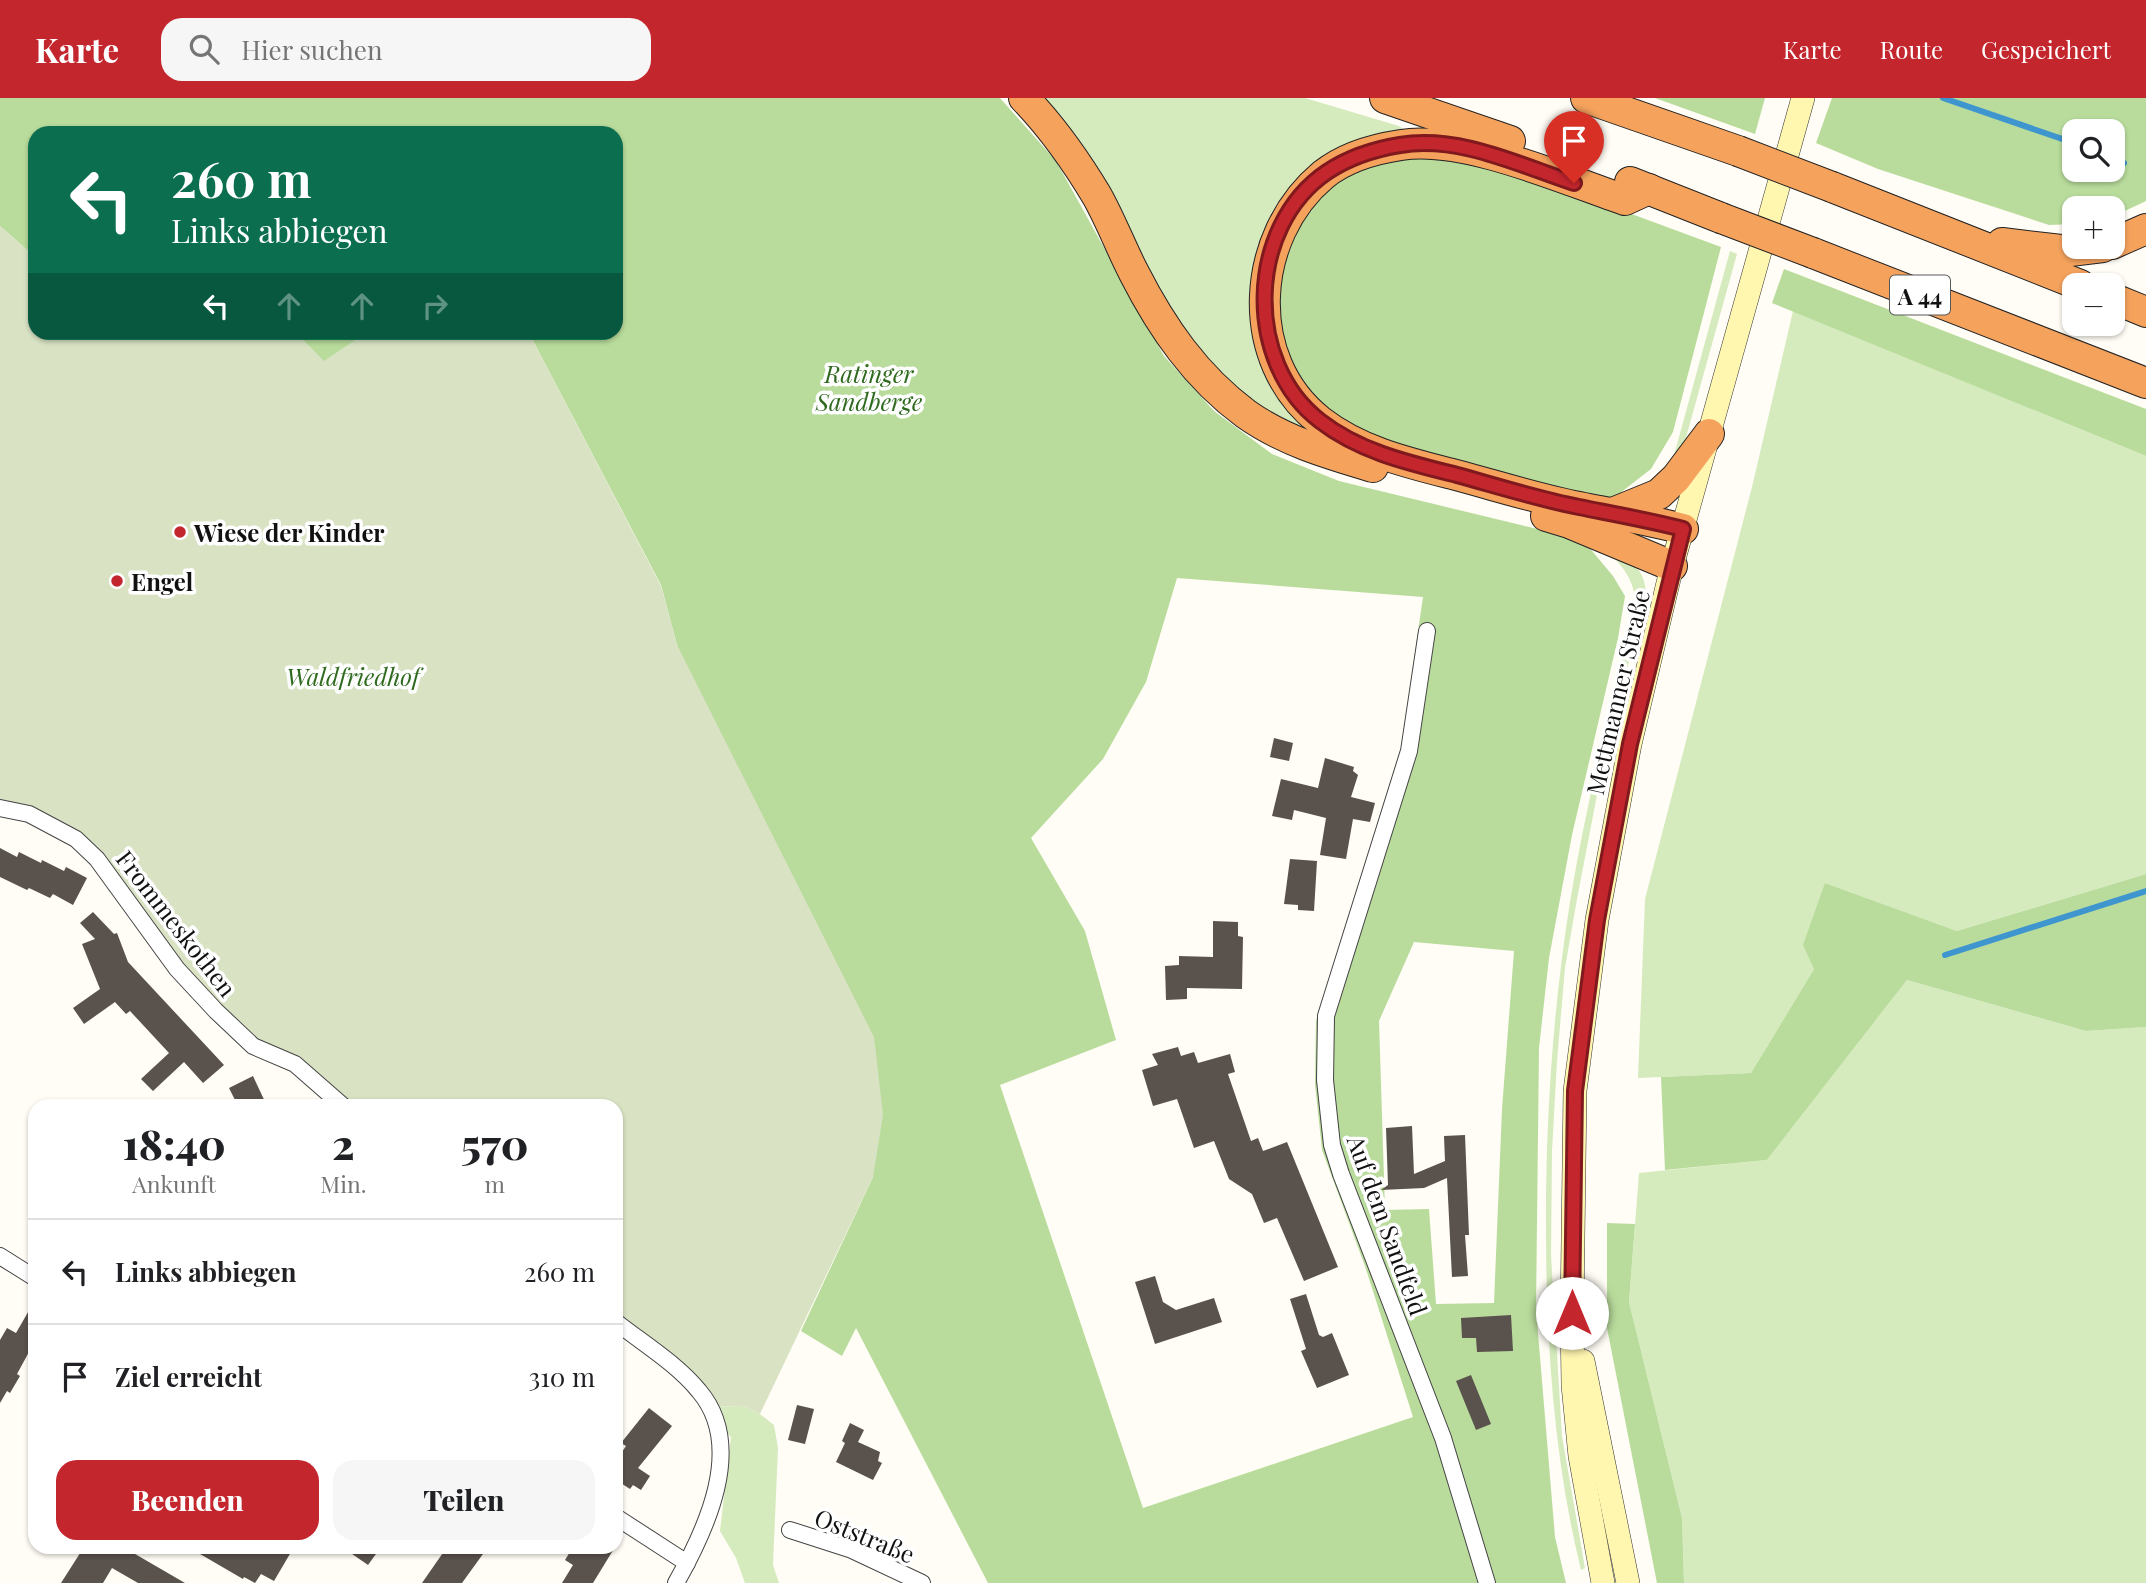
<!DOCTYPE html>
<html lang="de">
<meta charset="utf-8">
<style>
body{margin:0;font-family:"Playfair Display",serif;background:#f6f6f6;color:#202124;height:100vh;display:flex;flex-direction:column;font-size:26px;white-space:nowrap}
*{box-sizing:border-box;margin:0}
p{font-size:23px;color:#757577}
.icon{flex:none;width:38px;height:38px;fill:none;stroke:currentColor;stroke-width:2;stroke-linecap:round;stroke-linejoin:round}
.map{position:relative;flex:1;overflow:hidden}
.side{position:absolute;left:28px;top:1001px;width:595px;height:455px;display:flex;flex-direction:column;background:#fff;border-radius:21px;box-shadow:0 2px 5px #0004}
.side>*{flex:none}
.hud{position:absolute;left:28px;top:28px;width:595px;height:214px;border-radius:21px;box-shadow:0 2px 5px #0004;background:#0b6e4f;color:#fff;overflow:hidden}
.fabs{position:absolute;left:2062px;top:21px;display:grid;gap:14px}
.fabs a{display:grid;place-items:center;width:63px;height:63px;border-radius:14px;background:#fff;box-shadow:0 2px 5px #0004;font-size:35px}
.pin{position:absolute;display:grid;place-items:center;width:60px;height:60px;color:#fff;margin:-72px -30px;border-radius:50% 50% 50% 0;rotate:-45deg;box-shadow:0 0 7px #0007}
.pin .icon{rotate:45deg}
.me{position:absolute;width:77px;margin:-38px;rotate:0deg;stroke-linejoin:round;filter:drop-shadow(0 0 5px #0008)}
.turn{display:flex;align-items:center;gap:24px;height:147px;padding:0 28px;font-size:32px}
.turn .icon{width:91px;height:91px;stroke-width:2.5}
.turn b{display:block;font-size:49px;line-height:60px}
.lanes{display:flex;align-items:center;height:66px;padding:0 28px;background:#0003;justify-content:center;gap:35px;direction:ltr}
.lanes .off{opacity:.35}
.eta{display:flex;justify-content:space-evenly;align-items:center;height:119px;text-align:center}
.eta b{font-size:42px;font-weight:800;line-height:49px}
.action{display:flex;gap:14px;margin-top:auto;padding:14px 28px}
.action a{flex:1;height:80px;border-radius:21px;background:#c4262e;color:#fff;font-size:28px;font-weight:800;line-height:80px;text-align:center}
.action a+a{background:#f6f6f6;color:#202124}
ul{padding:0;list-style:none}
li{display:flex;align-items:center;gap:21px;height:105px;padding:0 28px;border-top:2px solid #e0e0e0}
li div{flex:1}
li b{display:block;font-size:26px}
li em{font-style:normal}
header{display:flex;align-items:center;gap:42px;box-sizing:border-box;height:98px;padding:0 35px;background:#c4262e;color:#fff}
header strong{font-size:33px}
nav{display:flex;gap:38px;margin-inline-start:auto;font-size:24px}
.search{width:490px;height:63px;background:#f6f6f6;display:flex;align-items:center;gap:18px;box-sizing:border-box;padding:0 24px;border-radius:21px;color:#757577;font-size:26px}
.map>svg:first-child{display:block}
</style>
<header>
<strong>Karte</strong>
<div class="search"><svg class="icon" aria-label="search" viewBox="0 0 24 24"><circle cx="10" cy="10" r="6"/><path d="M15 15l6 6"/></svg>Hier suchen</div>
<nav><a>Karte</a><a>Route</a><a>Gespeichert</a></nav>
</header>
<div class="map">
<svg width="2146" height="1485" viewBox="0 0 2146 1485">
<rect width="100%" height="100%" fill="#fffdf5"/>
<!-- green -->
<g fill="#d5ebbd">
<polygon points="1035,0 1305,0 1399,28 1408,34 1337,341 1271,324 1199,261"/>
<polygon points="1730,153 1737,156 1682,354 1672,372 1624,398 1657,378 1673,361"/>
<polygon points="1793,213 2146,358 2146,776 1957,833 1825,785 1814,871 1751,975 1638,980 1645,801 1752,389"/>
<path d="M 1613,459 C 1634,464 1643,470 1646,493 L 1597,697 L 1577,801 L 1565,870 L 1557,963 L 1552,1053 L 1551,1157 L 1562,1338 L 1585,1470 L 1581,1472 C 1555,1366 1547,1256 1546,1146 C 1545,1031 1552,917 1570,804 C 1586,704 1612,606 1635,509 C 1636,488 1627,473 1613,459 Z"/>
<polygon points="1907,882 2086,933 2146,929 2146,1485 1684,1485 1682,1420 1629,1204 1639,1075 1767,1062"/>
<polygon points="743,1308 760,1316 774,1327 778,1350 773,1467 779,1485 745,1485 736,1460 720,1433 731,1339 716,1323 709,1309"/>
</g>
<!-- forest -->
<g fill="#b9dc9c" fill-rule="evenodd">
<path d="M 0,0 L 1000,0 L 1056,63 L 1164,258 L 1214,313 L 1272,356 L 1339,383 L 1558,436 L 1588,448 L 1613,478 L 1625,498 L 1618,540 L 1572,737 L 1549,860 L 1539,950 L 1536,1211 L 1555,1439 L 1566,1485 L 988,1485 L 856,1230 L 842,1258 L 801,1233 L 873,1079 L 677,547 L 661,487 L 529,235 L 616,234 L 616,35 L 35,35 L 35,159 L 0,128 ZM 1177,480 L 1423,499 L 1400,657 L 1316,923 L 1315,986 L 1322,1052 L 1365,1168 L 1413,1319 L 1143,1410 L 1000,987 L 1116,942 L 1085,833 L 1031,740 L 1103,661 L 1146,584 ZM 1414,844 L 1514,853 L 1502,1011 L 1494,1205 L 1436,1206 L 1429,1111 L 1385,1112 L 1379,923 Z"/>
<polygon points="1655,0 1765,0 1755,36"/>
<path d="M 1832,0 L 2146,0 L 2146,103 L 2112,119 L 2112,110 L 2074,110 L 2074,126 L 2049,127 L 1878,71 L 1816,45 ZM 2112,33 L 2112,72 L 2074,72 L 2074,33 Z"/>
<polygon points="1399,52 1469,56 1721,149 1673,334 1651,371 1611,402 1388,351 1322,314 1280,249 1276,177 1284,143 1325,88"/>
<polygon points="1784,171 2146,311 2146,358 1772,205"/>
<polygon points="296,235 366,235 324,264"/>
<polygon points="2146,776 2146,929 2086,933 1907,882 1767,1062 1665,1072 1661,979 1751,975 1814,871 1803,847 1825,785 1957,833"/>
<polygon points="1607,1125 1635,1126 1629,1204 1682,1420 1684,1485 1657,1485 1607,1230"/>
</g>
<!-- cemetery -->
<polygon fill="#d9e3c4" points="0,128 35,159 35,234 296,235 324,263 366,235 529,235 661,488 677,547 874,939 883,1017 873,1079 760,1316 743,1308 709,1309 616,1224 616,1008 343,1008 295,966 253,948 216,913 97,761 0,705"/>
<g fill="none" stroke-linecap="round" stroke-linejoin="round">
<!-- stream -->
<g stroke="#3f96cf" stroke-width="6">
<polyline points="1943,0 2074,45"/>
<polyline points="2112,60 2124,65"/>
<polyline points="1945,857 2146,793"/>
</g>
</g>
<!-- building -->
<g fill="#5a524d">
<polygon points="1274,640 1293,645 1289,663 1270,659"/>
<polygon points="1325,660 1354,669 1353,673 1358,677 1351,699 1375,705 1370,724 1353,721 1346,761 1320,757 1326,720 1294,712 1292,722 1272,718 1281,681 1318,690"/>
<polygon points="0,750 17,759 19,754 41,765 42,762 64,773 66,769 87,780 73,807 53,796 50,800 29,790 27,792 0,779"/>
<polygon points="1290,761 1317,763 1314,813 1298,812 1298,807 1284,806"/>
<polygon points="93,814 114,836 117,835 128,864 224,967 203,985 184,964 153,993 141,981 169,955 130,913 126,916 115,904 84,926 73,910 100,891 82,846 95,841 80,825"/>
<polygon points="1213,823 1238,824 1238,838 1243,839 1242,891 1187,890 1187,901 1166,902 1165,868 1179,867 1179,858 1213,859"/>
<polygon points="1178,949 1181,958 1194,954 1198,965 1230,956 1235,974 1228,976 1251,1043 1258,1040 1263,1053 1287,1044 1338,1169 1304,1183 1277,1120 1264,1125 1252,1096 1229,1081 1214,1043 1194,1050 1177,1001 1153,1008 1142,972 1158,967 1152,956"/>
<polygon points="253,978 267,1008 238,1008 229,990"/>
<polygon points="1412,1028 1414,1076 1445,1063 1444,1038 1465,1037 1469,1137 1465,1137 1468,1178 1452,1179 1447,1080 1424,1090 1381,1092 1388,1087 1386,1030"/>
<polygon points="1155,1178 1163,1204 1176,1212 1214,1200 1222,1224 1155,1246 1135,1184"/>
<polygon points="1306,1196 1319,1237 1323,1239 1332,1235 1349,1277 1317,1290 1301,1253 1306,1251 1290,1201"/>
<polygon points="35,1202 35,1243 17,1276 20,1278 10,1295 7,1293 0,1305 0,1242 7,1230 16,1235"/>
<polygon points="1511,1217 1513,1253 1477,1254 1476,1240 1462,1240 1461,1220"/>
<polygon points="1471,1277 1491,1326 1476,1332 1456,1283"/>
<polygon points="797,1307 814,1311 805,1346 788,1342"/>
<polygon points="649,1310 672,1328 638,1370 650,1378 641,1392 633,1387 630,1391 616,1382 616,1363 626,1348 621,1345"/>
<polygon points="850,1325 864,1332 858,1344 880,1354 878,1363 882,1365 873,1382 836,1364 845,1345 842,1343"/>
<polygon points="84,1449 123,1449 185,1485 138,1485 112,1470 103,1485 61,1485"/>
<polygon points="188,1449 294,1449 274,1483 261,1476 255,1485 244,1479 243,1481"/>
<polygon points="342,1449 381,1449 368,1467"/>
<polygon points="447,1449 488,1449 462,1485 422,1485"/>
<polygon points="573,1449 615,1449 593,1485 562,1485 573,1467 565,1462"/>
</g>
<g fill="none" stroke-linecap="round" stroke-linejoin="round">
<!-- minor casing -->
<g stroke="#444" stroke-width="18">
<g id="minor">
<polyline points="1427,533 1409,653 1326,918 1325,982 1332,1047 1341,1076 1443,1340 1487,1485"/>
<polyline points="0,710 29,716 76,741 97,761 177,871 216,913 253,948 295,966 343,1008"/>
<polyline points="0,1158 35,1180"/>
<path d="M 616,1224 C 644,1246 677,1266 699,1293 C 746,1348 706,1432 676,1485"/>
<polyline points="616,1419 687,1465"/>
<polyline points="790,1432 852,1452 922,1485"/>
</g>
</g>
<!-- secondary casing -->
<g stroke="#333" stroke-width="24">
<g id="secondary">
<polyline points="1583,1263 1628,1485"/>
<polyline points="1603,1485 1580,1358 1573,1287 1572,1215 1575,993 1597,822 1630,646 1672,468 1803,0"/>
</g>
</g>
<!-- motorway casing -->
<g stroke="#222" stroke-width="32">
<g id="motorway">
<path d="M 1024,0 C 1053,30 1076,63 1097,98 C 1111,123 1121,150 1134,175 C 1162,230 1196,279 1246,316 C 1284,343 1329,356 1373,369"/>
<polyline points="1385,0 1510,43"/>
<polyline points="1586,0 1738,53"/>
<polyline points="1630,84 1721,120"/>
<polyline points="1832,89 2080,187"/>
<path d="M 1649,91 L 1625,102 C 1563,81 1464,37 1401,47 C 1374,51 1344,60 1323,77 C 1250,138 1242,262 1320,323 C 1360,354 1409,365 1456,377 C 1497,388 1538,401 1579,409 C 1614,416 1648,422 1683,431"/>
<polyline points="2002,145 2070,153 2103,149"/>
<polyline points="2112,146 2146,131"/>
<polyline points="1813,155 2146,285"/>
<polyline points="2112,200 2146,214"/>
<polyline points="1615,414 1659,396 1676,380 1709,336"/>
<polyline points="1546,418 1569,425 1672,468"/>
</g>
</g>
<!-- minor -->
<use href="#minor" stroke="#fff" stroke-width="16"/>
<!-- secondary -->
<use href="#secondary" stroke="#fff6b0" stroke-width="23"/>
<!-- motorway -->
<use href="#motorway" stroke="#f5a25d" stroke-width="30"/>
<!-- motorway-bridge casing -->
<g stroke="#222" stroke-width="32" stroke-linecap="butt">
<g id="motorway-bridge">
<polyline points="1738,53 1832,89"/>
<polyline points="1721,120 1813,155"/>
</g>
</g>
<!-- motorway-bridge -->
<use href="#motorway-bridge" stroke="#f5a25d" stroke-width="30"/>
</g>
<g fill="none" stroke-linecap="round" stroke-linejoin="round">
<!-- route casing -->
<g stroke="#7f191e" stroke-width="18">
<path id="route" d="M 1572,1215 L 1575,993 L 1597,822 L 1630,646 L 1683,431 C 1648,422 1614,416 1579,409 C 1538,401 1497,388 1457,377 C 1409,365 1360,354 1320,323 C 1244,265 1246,129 1327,74 C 1348,60 1375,51 1400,47 C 1459,37 1519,67 1574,85"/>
</g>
<!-- route -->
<use href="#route" stroke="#c4262e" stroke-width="12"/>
</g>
<!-- markers -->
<g fill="#c4262e" stroke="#fff" stroke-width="2.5">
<circle cx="180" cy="434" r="7"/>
<circle cx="117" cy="483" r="7"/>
</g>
<g text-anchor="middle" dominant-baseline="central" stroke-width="7" stroke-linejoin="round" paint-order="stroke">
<!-- shield labels -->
<rect fill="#fff" stroke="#585858" stroke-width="2" x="1890" y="177.5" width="60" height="39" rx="5"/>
<g font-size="23" font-weight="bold" fill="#111">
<text x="1920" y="197">A 44</text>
</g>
<!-- park labels -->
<g font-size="24" font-style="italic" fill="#2f6b1f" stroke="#fff">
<text x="869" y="275">Ratinger<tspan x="869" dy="28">Sandberge</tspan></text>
<text x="353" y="578">Waldfriedhof</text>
</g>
<!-- poi labels -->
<g font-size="24" font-weight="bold" fill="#111" stroke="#fff" text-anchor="start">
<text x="194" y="434">Wiese der Kinder</text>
<text x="131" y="483">Engel</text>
</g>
<!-- street labels -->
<g font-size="24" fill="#111" stroke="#fff">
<text transform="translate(1617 594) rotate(-77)">Mettmanner Straße</text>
<text transform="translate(177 825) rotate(52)">Frommeskothen</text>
<text transform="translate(1388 1127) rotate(70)">Auf dem Sandfeld</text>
<text transform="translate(865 1437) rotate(22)">Oststraße</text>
</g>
</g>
</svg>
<div class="fabs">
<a><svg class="icon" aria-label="search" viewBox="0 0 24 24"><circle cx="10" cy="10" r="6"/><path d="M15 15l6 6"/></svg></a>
<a>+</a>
<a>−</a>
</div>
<div class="pin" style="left:1574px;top:85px;background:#d93025"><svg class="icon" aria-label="arrive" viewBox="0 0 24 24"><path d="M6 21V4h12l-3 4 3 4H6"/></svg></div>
<svg class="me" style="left:1572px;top:1215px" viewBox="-20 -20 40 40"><circle r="19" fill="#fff"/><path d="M0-13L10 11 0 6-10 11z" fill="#c4262e"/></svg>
<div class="hud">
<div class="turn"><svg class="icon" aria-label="left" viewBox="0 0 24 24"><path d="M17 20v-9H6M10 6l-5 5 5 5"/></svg><div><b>260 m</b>Links abbiegen</div></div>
<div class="lanes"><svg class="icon" aria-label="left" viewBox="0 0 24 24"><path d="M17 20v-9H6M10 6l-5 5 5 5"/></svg><svg class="icon off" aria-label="ahead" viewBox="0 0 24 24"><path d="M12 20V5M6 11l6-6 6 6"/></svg><svg class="icon off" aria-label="ahead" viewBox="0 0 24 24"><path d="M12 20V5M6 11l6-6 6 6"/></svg><svg class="icon off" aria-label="right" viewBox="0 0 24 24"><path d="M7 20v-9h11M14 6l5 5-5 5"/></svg></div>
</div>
<section class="side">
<div class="eta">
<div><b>18:40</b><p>Ankunft</p></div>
<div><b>2</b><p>Min.</p></div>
<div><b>570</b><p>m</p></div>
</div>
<ul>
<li><svg class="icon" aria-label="left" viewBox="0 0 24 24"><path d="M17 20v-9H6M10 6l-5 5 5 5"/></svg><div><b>Links abbiegen</b></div><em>260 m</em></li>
<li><svg class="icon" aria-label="arrive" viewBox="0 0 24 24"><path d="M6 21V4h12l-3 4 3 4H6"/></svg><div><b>Ziel erreicht</b></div><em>310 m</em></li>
</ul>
<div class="action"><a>Beenden</a><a>Teilen</a></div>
</section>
</div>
